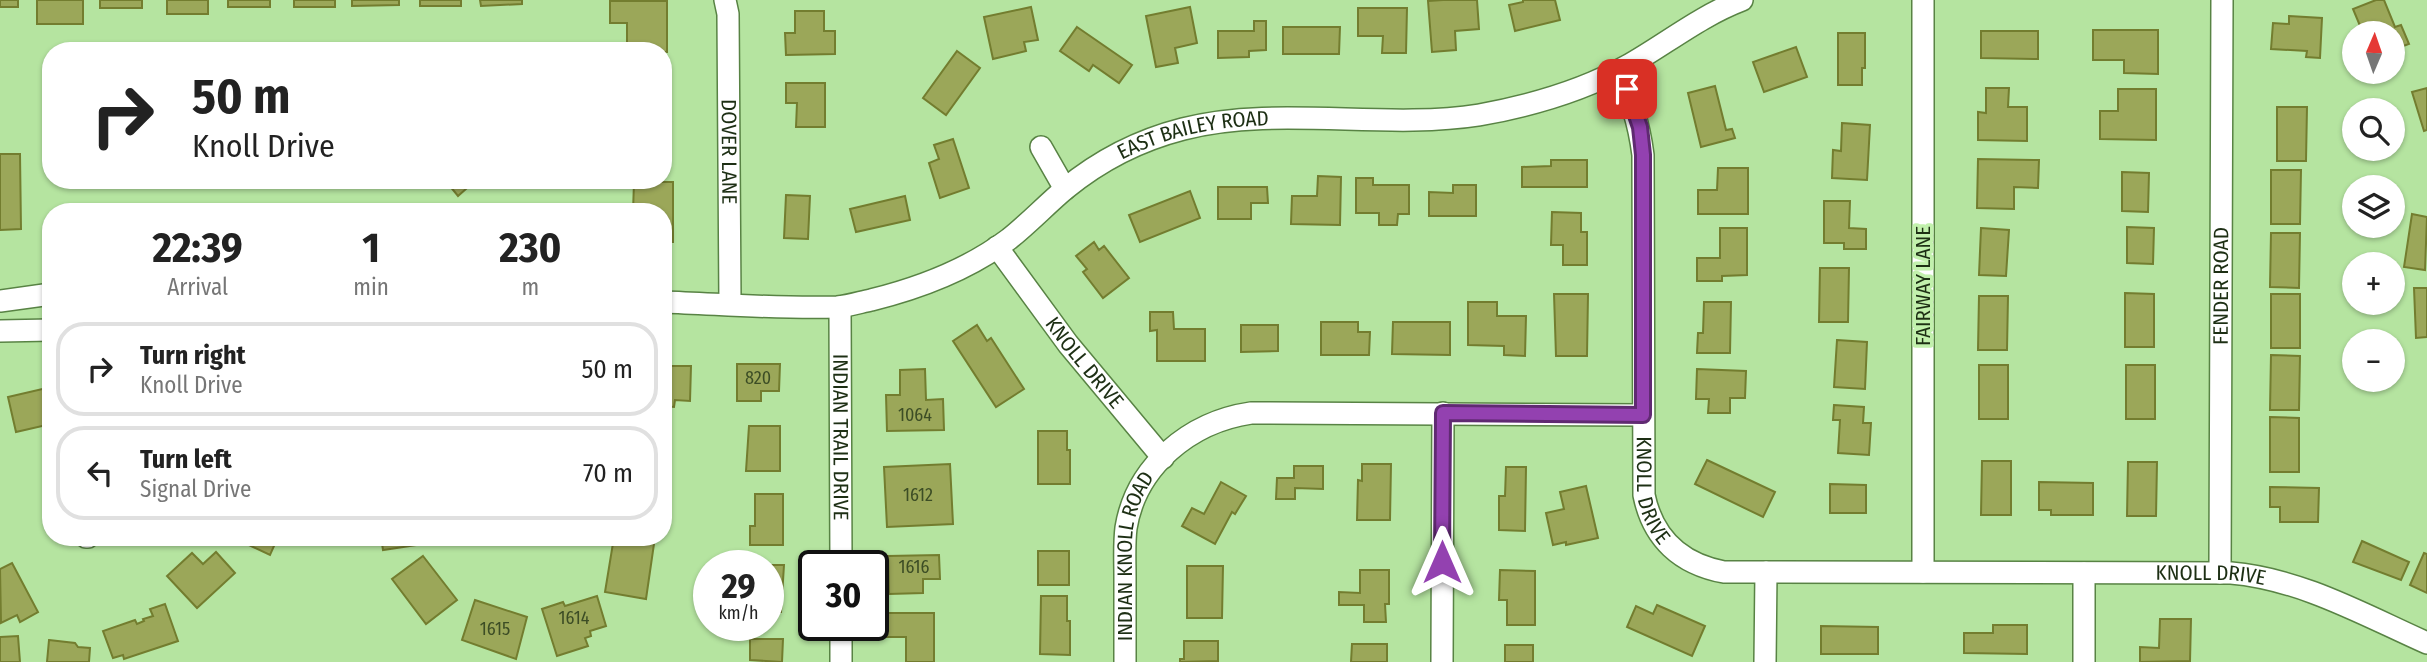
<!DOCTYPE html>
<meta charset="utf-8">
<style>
body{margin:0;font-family:"Fira Sans Condensed",sans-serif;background:#f6f6f6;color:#222;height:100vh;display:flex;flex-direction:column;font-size:26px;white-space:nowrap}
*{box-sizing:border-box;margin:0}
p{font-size:23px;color:#767676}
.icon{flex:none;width:38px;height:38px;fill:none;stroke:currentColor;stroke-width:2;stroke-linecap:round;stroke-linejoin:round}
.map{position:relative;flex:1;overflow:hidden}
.side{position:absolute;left:42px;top:203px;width:630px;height:343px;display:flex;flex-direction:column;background:#fff;border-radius:28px;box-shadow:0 2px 5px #0004}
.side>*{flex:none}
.hud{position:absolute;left:42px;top:42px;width:630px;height:147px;border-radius:28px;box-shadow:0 2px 5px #0004;background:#fff;color:#222;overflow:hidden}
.needle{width:46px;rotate:2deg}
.controls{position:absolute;left:2342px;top:21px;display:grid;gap:14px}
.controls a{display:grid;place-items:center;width:63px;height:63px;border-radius:50%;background:#fff;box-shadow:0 2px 5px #0004;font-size:35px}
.speed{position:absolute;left:693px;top:550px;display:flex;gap:14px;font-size:35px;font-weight:700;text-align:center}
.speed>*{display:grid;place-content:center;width:91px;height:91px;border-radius:50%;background:#fff;box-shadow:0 2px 5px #0004;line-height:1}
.speed small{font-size:18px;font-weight:400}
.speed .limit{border:4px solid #111;border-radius:10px;background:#fff;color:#111}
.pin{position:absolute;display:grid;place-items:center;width:60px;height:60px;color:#fff;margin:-30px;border-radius:14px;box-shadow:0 4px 10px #0006}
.me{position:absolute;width:77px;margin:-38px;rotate:0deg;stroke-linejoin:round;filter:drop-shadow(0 0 5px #0008)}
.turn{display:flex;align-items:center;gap:24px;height:147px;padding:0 35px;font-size:32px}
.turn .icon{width:91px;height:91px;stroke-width:2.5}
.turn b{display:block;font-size:49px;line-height:60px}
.eta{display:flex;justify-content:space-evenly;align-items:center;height:119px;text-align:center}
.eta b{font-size:42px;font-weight:700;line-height:49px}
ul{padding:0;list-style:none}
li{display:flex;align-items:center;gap:21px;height:94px;margin:0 14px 10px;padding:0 21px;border:4px solid #e0e0e0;border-radius:28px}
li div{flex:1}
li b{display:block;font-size:26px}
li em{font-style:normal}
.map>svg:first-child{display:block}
</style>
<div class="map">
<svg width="2427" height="662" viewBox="0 0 2427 662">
<rect width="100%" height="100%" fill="#b5e4a0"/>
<!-- building -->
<g fill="#9ba759" stroke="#737d2f" stroke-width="2">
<rect x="0" y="0" width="18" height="7"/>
<rect x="37" y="0" width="46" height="24"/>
<rect x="100" y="0" width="42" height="8"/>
<rect x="167" y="0" width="41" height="14"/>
<rect x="228" y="0" width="42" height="7"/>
<rect x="294" y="0" width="41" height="7"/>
<polygon points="352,0 399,0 399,5 352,6"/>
<rect x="420" y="0" width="41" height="6"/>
<polygon points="480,0 522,0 522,4 481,6"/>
<polygon points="1443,0 1477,0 1479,29 1455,31 1456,50 1432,52 1428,1"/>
<polygon points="1523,0 1555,0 1560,20 1515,31 1509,5 1523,2"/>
<polygon points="2376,0 2384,0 2395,27 2401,25 2409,44 2392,50 2392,33 2363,33 2353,9"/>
<polygon points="610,1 667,1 667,52 647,51 647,46 627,46 627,23 610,23"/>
<polygon points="1031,7 1038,40 1024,42 1026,51 993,59 984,17"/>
<polygon points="1190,7 1197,43 1175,48 1178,63 1156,67 1146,16"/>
<polygon points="1358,8 1407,8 1406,53 1382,53 1383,36 1358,36"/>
<polygon points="795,11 824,11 824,31 835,31 835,54 786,55 785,33 795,33"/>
<polygon points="2289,16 2322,18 2320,58 2306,57 2307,51 2271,49 2273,23 2289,24"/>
<polygon points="1254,21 1266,21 1266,50 1249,51 1249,57 1218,58 1218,31 1254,31"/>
<polygon points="1077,27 1132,65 1119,83 1093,65 1089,71 1060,51"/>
<polygon points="1283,27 1340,27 1339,54 1283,54"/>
<polygon points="2093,30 2158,30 2158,74 2124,73 2124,60 2093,60"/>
<polygon points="1981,31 2038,31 2038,59 1981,58"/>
<polygon points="1838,33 1865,33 1865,68 1862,68 1862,85 1838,85"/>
<polygon points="1796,47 1807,77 1764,92 1753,62"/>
<polygon points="957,51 980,68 946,115 923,98"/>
<polygon points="786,83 825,83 825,127 796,127 797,103 786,103"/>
<polygon points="1715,86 1726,130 1732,129 1735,138 1701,147 1688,93"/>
<polygon points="1986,88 2009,88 2008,107 2027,107 2027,141 1978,140 1978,112 1986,113"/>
<polygon points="2427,88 2427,130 2424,131 2412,92"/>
<polygon points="2118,89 2156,89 2156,140 2100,139 2100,111 2118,111"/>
<polygon points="2277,107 2307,107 2306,161 2277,161"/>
<polygon points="1842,123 1870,125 1867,180 1832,178 1833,150 1841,151"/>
<polygon points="953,139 969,188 940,198 929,163 939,159 934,145"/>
<polygon points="0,154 20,154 21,229 0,230"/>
<polygon points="1978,159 2039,160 2038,188 2014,187 2014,209 1977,208"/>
<polygon points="1551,160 1587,160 1587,187 1522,187 1522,167 1551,166"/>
<polygon points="1718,168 1748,168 1748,214 1698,214 1698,190 1717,190"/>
<polygon points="2271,170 2301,170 2300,224 2271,224"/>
<polygon points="2122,172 2149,173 2148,212 2122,211"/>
<polygon points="1318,176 1341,177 1340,225 1291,224 1292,196 1317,196"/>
<polygon points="1356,178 1373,178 1373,185 1409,185 1409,214 1398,214 1397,225 1379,225 1379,213 1356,213"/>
<polygon points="445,180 476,180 458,196"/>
<polygon points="634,182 673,182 673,242 663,242 663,212 633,212"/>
<polygon points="1453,185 1476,185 1476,216 1429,216 1429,192 1453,193"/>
<polygon points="1218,187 1267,187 1268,203 1251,203 1251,219 1218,219"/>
<polygon points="1190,191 1200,218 1140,242 1129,215"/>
<polygon points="786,195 810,196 808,239 784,238"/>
<polygon points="905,196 910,220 856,232 850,209"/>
<polygon points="1824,201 1850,201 1849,228 1866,229 1866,249 1844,249 1844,243 1824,243"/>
<polygon points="1552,212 1581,213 1581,232 1587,232 1587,265 1563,265 1563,245 1551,245"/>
<polygon points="2412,214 2427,217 2425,270 2404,267"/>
<polygon points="2127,227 2154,228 2153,264 2127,263"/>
<polygon points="1720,228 1747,228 1747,275 1722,276 1722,281 1697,281 1697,258 1720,258"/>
<polygon points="1981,228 2009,230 2006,276 1979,275"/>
<polygon points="2271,233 2300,233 2299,288 2270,287"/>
<polygon points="1094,242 1099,250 1104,246 1129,278 1103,298 1083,272 1087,269 1076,256"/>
<polygon points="1820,268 1849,268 1848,322 1819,322"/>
<polygon points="2414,288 2427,288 2427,337 2416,338"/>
<polygon points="2125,293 2154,294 2154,347 2125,347"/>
<polygon points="1554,294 1588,294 1587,356 1556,356"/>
<rect x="2271" y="294" width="29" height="54"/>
<polygon points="1979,296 2008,296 2007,350 1978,350"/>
<polygon points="1468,302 1497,302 1497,316 1526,316 1525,356 1504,355 1504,346 1468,345"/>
<polygon points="1704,302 1731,302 1730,353 1697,353 1698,333 1703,333"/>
<polygon points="1150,312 1173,312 1174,329 1205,329 1205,361 1157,361 1157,330 1150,331"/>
<polygon points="1321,322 1358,322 1358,332 1370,332 1369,355 1321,355"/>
<polygon points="1393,322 1450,322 1450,355 1392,354"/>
<polygon points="977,325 987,341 991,338 1024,389 996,407 953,341"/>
<polygon points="1241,325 1278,325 1278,351 1241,352"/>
<polygon points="1837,340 1867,342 1865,389 1834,387"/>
<polygon points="2271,355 2300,356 2299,410 2270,410"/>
<polygon points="737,364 780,364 779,391 761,391 761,401 737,401"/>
<rect x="1979" y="365" width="29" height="54"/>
<rect x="2126" y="365" width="29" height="54"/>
<polygon points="663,366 691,366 690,401 675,400 674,407 663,406"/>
<polygon points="925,369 926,400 943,399 944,430 887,431 886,395 900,395 900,370"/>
<polygon points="1697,369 1746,371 1745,398 1730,398 1730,413 1708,413 1709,399 1696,399"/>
<polygon points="51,387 51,424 16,432 8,397"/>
<polygon points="1834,405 1864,407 1863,423 1871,423 1869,455 1838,453 1840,420 1833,420"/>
<polygon points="2270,417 2299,418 2299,472 2270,472"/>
<polygon points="749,426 780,426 780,471 746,471"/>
<polygon points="1038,431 1067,431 1067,450 1070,450 1070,484 1038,484"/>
<polygon points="1707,460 1775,492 1763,517 1695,484"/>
<polygon points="1982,461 2011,461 2011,515 1981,515"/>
<polygon points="2128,462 2157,462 2156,516 2127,516"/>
<polygon points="950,464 953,524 887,527 884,467"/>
<polygon points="1362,464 1391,464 1390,520 1357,520 1358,480 1362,481"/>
<polygon points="1294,466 1323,466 1323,489 1295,488 1295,499 1276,499 1277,478 1294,478"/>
<polygon points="1506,467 1526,467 1525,531 1499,530 1499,496 1505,496"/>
<polygon points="1221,482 1246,496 1235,514 1232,512 1215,544 1182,526 1192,508 1204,514"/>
<polygon points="2039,482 2093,483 2093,515 2051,515 2051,510 2039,510"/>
<polygon points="1830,484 1866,485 1866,513 1830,513"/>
<polygon points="1586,486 1598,538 1566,545 1566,542 1553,545 1546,513 1564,509 1560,492"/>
<polygon points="2270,487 2319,488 2318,522 2280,522 2280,507 2270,507"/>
<polygon points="755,494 783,494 783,545 750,545 750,526 755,526"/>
<polygon points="232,537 278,537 270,555"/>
<polygon points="381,537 416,537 417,545 383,550"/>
<polygon points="614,537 655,537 646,599 605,592"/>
<polygon points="2362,541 2409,562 2401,580 2353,562"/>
<rect x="1038" y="551" width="31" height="34"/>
<polygon points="216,552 235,573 197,608 167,576 192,553 203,564"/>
<polygon points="2424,553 2427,554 2427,593 2410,585"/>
<polygon points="939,555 940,579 923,579 923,593 889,594 888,556"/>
<polygon points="423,556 457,600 426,624 392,579"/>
<polygon points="12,563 38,612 20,622 17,615 1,623 0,569"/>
<polygon points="746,565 784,565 781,612 768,612 768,565"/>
<polygon points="1187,566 1223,566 1222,618 1187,618"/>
<polygon points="1360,570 1389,570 1389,604 1385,604 1386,622 1364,622 1364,605 1339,605 1339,592 1360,593"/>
<polygon points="1500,570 1535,571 1535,625 1507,625 1507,600 1499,600"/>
<polygon points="597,596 606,626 590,631 591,636 585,638 588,646 557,656 542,609 563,602 565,606"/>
<polygon points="1041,596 1067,596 1067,621 1070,621 1070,655 1040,654"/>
<polygon points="475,600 527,617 516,659 462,640"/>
<polygon points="165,604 178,641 124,659 123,655 113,658 103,631 135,620 137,624 144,621 143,619 153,616 150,609"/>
<polygon points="1657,605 1705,626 1692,656 1627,627 1636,606 1653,614"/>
<polygon points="879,613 934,613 934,662 906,662 906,637 879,637"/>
<polygon points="2160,619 2191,619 2190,661 2140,662 2140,647 2159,648"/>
<polygon points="1993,625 2027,625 2027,654 1964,653 1964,633 1993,633"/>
<polygon points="1821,626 1878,627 1878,654 1821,654"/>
<polygon points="18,636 20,662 0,662 0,637"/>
<polygon points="750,639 783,639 782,662 750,660"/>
<polygon points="49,640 75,643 78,647 90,648 89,662 47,662"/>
<polygon points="1184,641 1218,641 1218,661 1180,662 1180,659 1184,659"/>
<polygon points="1352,644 1387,644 1387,662 1351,662"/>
<rect x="1505" y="645" width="28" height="17"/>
</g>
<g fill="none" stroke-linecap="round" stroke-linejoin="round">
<!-- minor casing -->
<g stroke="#588344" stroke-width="24">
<g id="minor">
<path id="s1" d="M 725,0 L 728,14 L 730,304"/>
<polyline points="1923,0 1923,572"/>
<path id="s2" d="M 1617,71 C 1632,98 1639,124 1643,155 L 1644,495 C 1653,539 1681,564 1724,572 L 2231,573 C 2301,579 2364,615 2427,643"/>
<polyline points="1041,147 1065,189"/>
<path id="s3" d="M 997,247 L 1068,344 L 1163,458"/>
<polyline points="0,301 51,294"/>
<path id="s4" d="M 663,302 C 721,304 780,309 837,307 C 849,306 861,302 871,300 C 920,288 969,269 1009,239 C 1028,224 1046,205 1065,189 C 1099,161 1140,140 1183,129 C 1275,105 1384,130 1479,115 C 1529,106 1582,91 1627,66 C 1666,44 1700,16 1742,0"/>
<path id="s5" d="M 840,307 L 841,565"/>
<polyline points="0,331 51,330"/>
<polyline points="86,537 88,537"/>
<path id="s6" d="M 2220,573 L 2222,0"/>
<polyline points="841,625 841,662"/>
<path id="s7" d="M 1125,662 C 1125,633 1125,605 1125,576 C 1125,561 1124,544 1126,528 C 1136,466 1190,422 1251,413 L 1643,415"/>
<polyline points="1442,662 1443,413"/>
<polyline points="1765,662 1766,572"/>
<polyline points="2084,662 2084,573"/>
</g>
</g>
<!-- minor -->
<use href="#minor" stroke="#fff" stroke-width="21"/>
</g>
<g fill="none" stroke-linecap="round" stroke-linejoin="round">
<!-- route casing -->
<g stroke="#602a72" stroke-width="18">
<polyline id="route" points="1442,562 1443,413 1643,415 1643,155 1640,127 1627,89"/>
</g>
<!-- route -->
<use href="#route" stroke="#9341b0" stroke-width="12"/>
</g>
<g text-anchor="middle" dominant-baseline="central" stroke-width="7" stroke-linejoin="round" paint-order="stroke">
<!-- number labels -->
<g font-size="18" fill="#3c4d25">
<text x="758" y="378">820</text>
<text x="915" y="415">1064</text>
<text x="918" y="495">1612</text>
<text x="914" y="567">1616</text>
<text x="574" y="618">1614</text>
<text x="495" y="629">1615</text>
</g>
<!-- street labels -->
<g font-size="21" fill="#1d2f14" stroke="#c2f1ad">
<text stroke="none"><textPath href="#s4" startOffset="578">EAST BAILEY ROAD</textPath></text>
<text stroke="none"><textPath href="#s1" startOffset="152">DOVER LANE</textPath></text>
<text transform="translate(1923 286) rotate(-90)">FAIRWAY LANE</text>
<text stroke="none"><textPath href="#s6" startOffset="287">FENDER ROAD</textPath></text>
<text stroke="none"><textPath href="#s3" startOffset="145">KNOLL DRIVE</textPath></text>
<text stroke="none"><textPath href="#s5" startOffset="130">INDIAN TRAIL DRIVE</textPath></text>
<text stroke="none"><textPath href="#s2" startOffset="425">KNOLL DRIVE</textPath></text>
<text stroke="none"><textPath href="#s7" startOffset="107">INDIAN KNOLL ROAD</textPath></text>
<text stroke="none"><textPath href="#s2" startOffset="1034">KNOLL DRIVE</textPath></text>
</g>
</g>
</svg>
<div class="controls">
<a><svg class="needle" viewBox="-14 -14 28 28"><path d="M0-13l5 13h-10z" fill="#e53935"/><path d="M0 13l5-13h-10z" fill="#767676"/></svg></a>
<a><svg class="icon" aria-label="search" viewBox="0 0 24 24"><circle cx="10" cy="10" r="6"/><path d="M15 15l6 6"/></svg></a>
<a><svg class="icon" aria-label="layers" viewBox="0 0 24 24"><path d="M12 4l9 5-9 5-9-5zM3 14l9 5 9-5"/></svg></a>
<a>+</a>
<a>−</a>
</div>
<div class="speed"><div>29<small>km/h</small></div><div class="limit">30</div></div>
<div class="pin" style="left:1627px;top:89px;background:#d93025"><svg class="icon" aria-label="arrive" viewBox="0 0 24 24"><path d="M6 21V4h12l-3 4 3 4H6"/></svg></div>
<svg class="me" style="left:1442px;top:562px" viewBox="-20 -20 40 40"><path d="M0-17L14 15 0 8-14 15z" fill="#9341b0" stroke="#fff" stroke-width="4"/></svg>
<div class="hud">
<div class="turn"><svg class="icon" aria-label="right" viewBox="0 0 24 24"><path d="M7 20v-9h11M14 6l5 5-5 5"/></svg><div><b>50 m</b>Knoll Drive</div></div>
</div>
<section class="side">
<div class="eta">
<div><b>22:39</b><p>Arrival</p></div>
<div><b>1</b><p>min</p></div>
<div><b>230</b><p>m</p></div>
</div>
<ul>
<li><svg class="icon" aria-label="right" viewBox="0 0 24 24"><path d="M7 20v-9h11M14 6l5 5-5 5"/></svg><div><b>Turn right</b><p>Knoll Drive</p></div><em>50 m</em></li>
<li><svg class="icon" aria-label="left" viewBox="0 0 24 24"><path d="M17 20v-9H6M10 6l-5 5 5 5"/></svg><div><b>Turn left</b><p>Signal Drive</p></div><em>70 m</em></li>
</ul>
</section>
</div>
